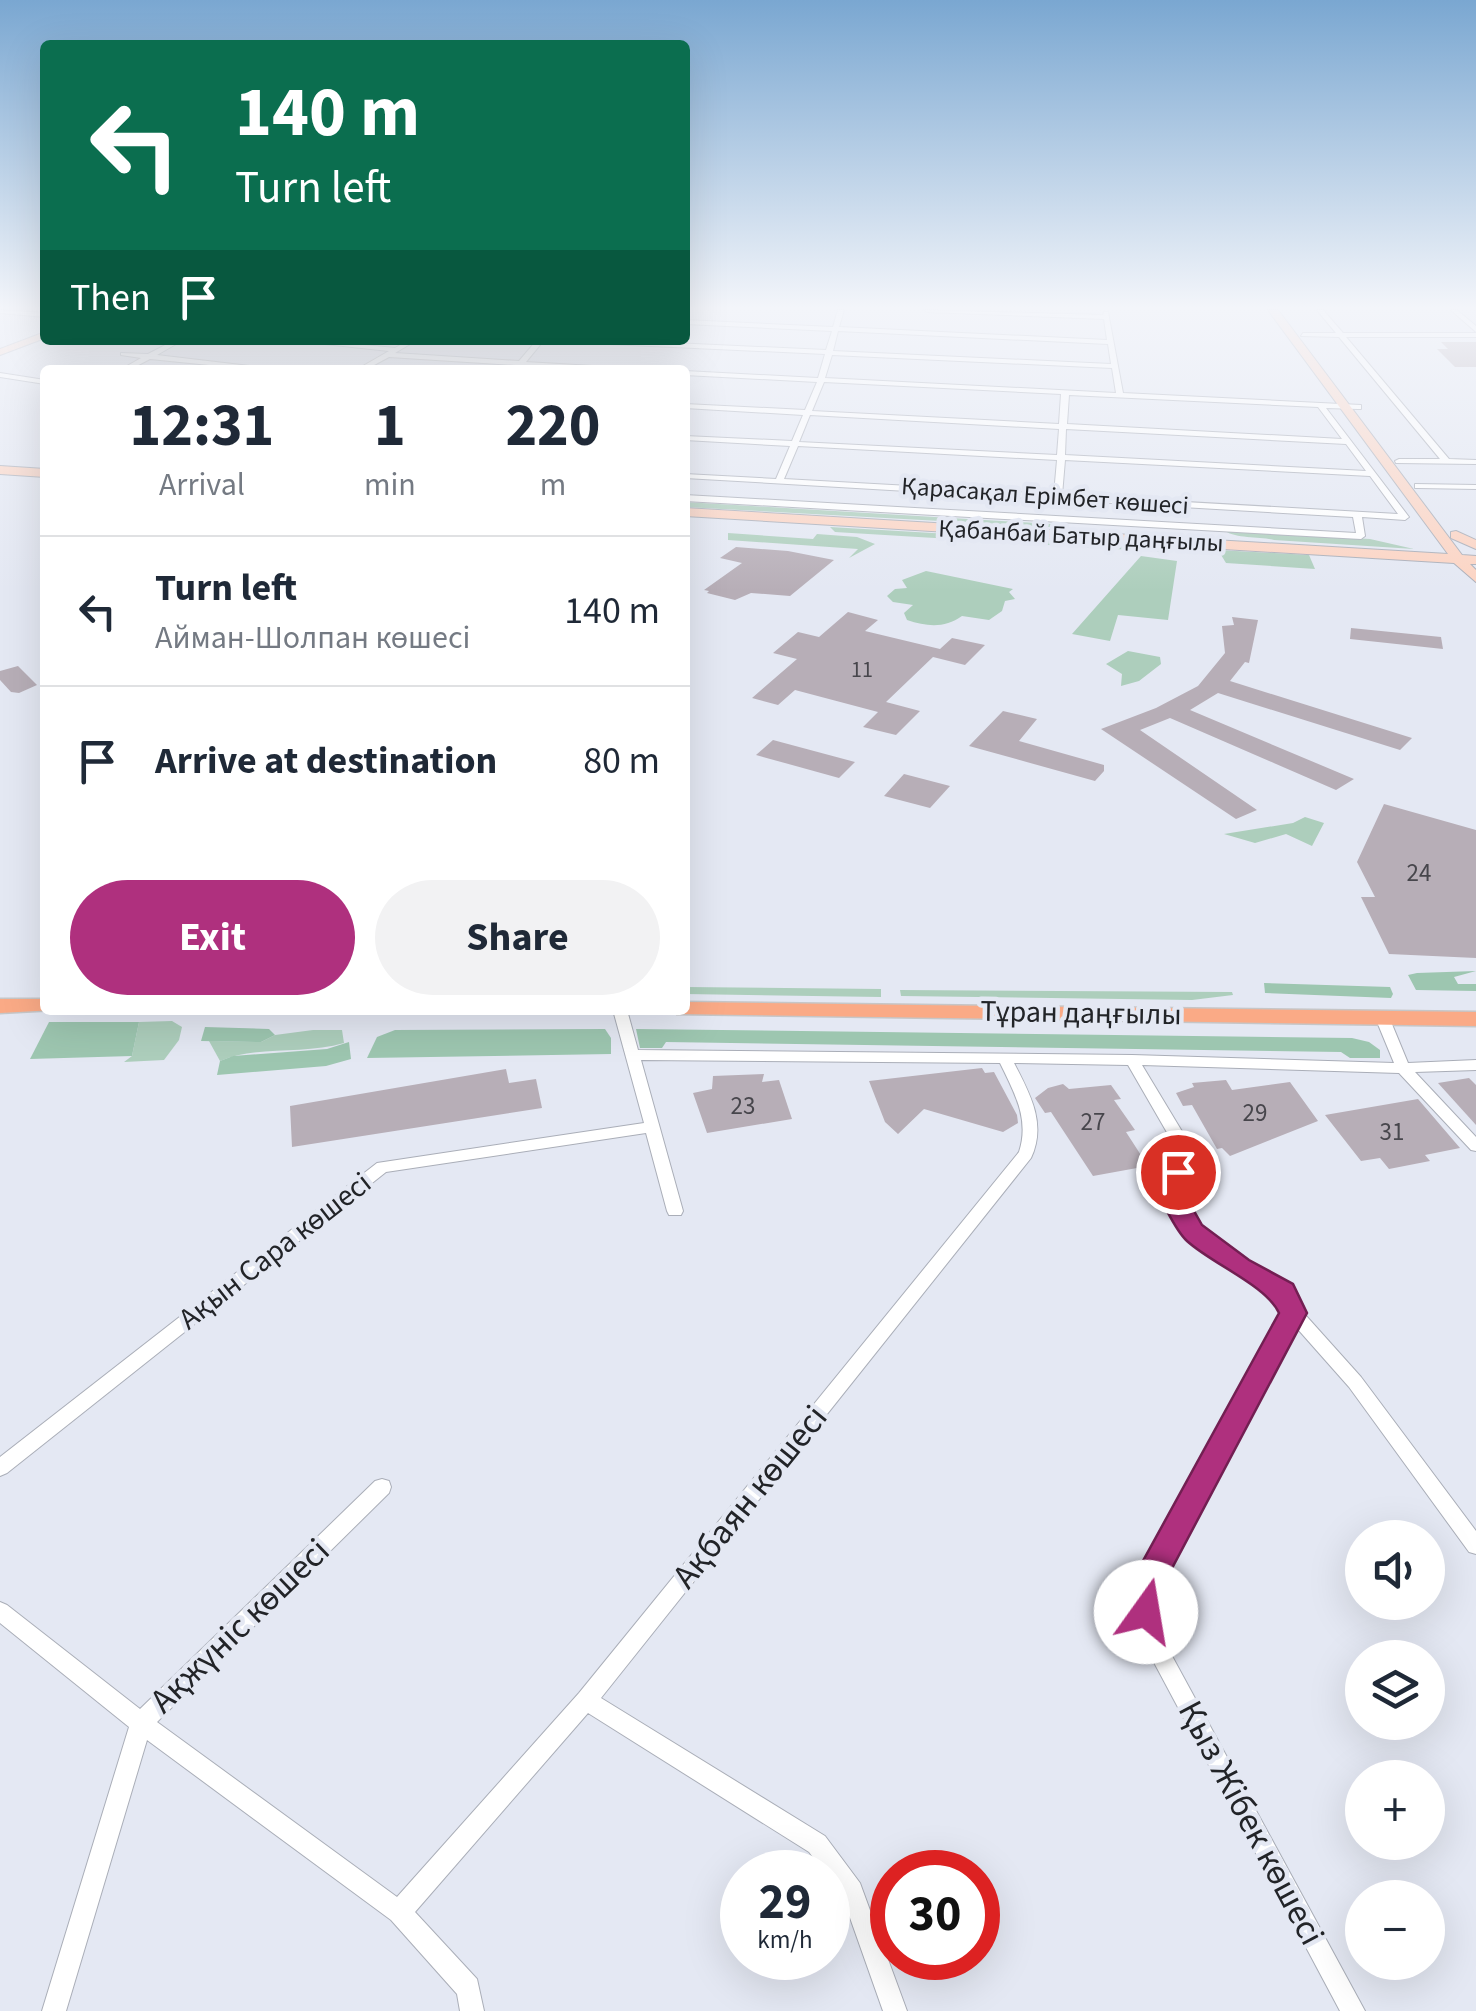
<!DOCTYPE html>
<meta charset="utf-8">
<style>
body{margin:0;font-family:"Source Sans 3",sans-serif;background:#f2f2f3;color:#1f2937;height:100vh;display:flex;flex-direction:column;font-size:38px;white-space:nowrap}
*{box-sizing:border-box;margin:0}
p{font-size:32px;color:#747a83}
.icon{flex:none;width:55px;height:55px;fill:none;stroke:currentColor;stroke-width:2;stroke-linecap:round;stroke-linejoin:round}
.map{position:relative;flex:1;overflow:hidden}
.sheet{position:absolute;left:40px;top:365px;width:650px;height:650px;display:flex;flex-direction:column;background:#fff;border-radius:10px;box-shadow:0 10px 40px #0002}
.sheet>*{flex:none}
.top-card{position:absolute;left:40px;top:40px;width:650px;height:305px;border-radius:10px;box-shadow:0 10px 40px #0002;background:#0b6e4f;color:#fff;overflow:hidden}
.tools{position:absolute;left:1345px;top:1520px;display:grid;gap:20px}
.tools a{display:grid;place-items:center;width:100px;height:100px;border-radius:50%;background:#fff;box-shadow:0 10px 40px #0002;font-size:50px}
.speed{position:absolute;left:720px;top:1850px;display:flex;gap:20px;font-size:50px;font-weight:700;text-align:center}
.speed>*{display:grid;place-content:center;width:130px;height:130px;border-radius:50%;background:#fff;box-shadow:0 10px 40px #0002;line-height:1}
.speed small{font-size:25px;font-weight:400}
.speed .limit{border:15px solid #d22;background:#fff;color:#111}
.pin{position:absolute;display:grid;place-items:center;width:85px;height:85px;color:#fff;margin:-42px;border:5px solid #fff;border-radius:50%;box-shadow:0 2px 10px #0007}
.me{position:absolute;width:110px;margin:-55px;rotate:13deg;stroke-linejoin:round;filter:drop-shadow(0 0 8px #0008)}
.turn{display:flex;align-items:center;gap:35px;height:210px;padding:0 30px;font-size:45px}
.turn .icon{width:130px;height:130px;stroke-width:2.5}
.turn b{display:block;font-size:70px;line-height:85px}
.then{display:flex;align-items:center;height:95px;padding:0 30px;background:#0003;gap:20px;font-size:38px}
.eta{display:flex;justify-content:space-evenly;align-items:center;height:170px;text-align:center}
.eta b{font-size:60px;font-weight:700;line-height:70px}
.cta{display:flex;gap:20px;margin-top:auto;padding:20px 30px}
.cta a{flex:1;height:115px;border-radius:60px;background:#af307e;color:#fff;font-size:40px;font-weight:700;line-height:115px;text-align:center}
.cta a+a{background:#f2f2f3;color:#1f2937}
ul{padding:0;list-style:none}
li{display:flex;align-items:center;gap:30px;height:150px;padding:0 30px;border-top:2px solid #e0e1e3}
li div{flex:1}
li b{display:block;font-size:38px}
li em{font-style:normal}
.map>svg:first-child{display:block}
</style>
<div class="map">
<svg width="1476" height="2011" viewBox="0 0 1476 2011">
<rect width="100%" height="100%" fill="#e4e8f3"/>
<!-- green -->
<g fill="#adcebc">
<polygon points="685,502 1052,524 1050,527 685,507"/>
<polygon points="830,527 1170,547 1165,552 835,532"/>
<path d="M 1225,531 L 1370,539 L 1414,549 L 1274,540 C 1259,536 1237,539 1225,531 Z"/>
<polygon points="728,533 813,539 817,534 857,537 875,544 849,558 858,549 728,540"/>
<polygon points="1218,550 1309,555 1315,569 1226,563"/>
<polygon points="1141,556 1177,561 1168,620 1118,615 1110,641 1072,634"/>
<path d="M 926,571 L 1013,589 L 1009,592 L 1015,599 L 1005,601 L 1002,611 L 989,620 L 962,616 C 945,628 928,627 907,620 L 904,613 L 913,605 L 893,602 L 887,596 L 895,589 L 907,588 L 902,580 Z"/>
<polygon points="1128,651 1160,657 1161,664 1139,681 1121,686 1122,674 1106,664"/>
<polygon points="1305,817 1324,823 1312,846 1286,834 1255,843 1224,834 1293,823"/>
<polygon points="685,987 881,989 881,997 685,994"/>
<polygon points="900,990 1232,992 1233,995 1192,1000 901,996"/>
<polygon points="172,1021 182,1027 179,1040 164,1060 124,1062 132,1056 139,1022"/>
<path d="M 313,1030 L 342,1030 L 344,1043 C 304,1055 258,1045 220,1061 L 209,1041 L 261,1042 L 275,1035 Z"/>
</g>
<!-- forest -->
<g fill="#9dc6b0">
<polygon points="1476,971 1454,977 1458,984 1476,984 1476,991 1416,990 1408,975 1417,973"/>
<polygon points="1264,983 1390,987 1393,994 1391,998 1265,993"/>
<polygon points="49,1022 139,1022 132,1056 30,1059"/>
<polygon points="205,1027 269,1029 275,1035 261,1042 201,1041"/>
<polygon points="605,1029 611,1038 611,1054 367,1058 377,1037 395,1030"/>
<polygon points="636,1029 1352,1038 1369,1042 1380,1050 1380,1058 1350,1058 1341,1052 666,1042 662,1048 640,1048"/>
<polygon points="349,1042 351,1059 326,1066 217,1075 220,1061 233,1056 327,1049"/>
</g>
<!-- building -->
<g fill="#b7aeb7">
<polygon points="1441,342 1476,342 1476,367 1455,367 1437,349 1448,349"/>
<polygon points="736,547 788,551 834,560 790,596 751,593 735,600 707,593 709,591 704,590 742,563 720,558"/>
<polygon points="848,612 878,620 865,631 940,649 952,638 985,645 965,665 933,657 886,702 920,711 896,735 863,727 878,712 795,690 778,705 752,698 797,659 773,653 798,632 819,637"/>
<polygon points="1232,617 1258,620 1249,663 1245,662 1230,681 1412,738 1400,750 1218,693 1190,710 1354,779 1336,790 1170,718 1140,730 1257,810 1236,819 1101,729 1156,708 1198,686 1225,653 1222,626 1234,625"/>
<polygon points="1351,628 1441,637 1443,649 1350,639"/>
<polygon points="18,666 37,685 19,693 11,692 0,680 0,671"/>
<polygon points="1003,711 1037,719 1019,741 1104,765 1104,771 1095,781 969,746"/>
<polygon points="773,740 855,762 839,778 756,755"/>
<polygon points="904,774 950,786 930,808 884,796"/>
<polygon points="1384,804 1476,830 1476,958 1389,954 1361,897 1375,897 1357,862"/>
<polygon points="982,1068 985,1073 994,1072 1017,1115 1018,1123 1003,1132 924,1109 898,1134 885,1122 869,1081"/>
<polygon points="506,1069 509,1083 536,1079 542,1108 292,1147 290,1106"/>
<polygon points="764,1074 762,1082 779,1080 792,1119 707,1133 693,1093 712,1089 713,1076"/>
<polygon points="1469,1078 1476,1085 1476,1125 1438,1083"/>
<polygon points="1226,1080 1232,1090 1290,1082 1318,1121 1230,1156 1222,1148 1217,1149 1192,1105 1183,1106 1176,1093 1194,1087 1192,1083"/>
<polygon points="1063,1084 1069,1089 1111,1085 1121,1099 1114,1100 1135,1130 1126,1132 1148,1166 1093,1176 1051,1112 1045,1113 1035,1098 1048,1088"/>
<polygon points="1418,1099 1460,1148 1425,1155 1430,1161 1389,1169 1380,1158 1361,1161 1325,1115"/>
</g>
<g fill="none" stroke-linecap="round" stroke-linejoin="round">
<!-- street casing -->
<g stroke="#aaaeb8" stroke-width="2">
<g id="street">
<polygon points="0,310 45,313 45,317 0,313"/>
<path d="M 838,310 L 844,310 L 839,327 L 1107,340 L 1104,319 L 927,312 L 924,310 L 1103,315 L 1104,312 L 1108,312 L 1123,393 L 1361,405 L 1361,409 L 1358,409 L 1326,408 L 1409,517 L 1405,520 L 1362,517 L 1365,536 L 1361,539 L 685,501 L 685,495 L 1356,533 L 1353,517 L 685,478 L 685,474 L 776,479 L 790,446 L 685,440 L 685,436 L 792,441 L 803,415 L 685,408 L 685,404 L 805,410 L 817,382 L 685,375 L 685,371 L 818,378 L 825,354 L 566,342 L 563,340 L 609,340 L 826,350 L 832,331 L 685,324 L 685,320 L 833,327 ZM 838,331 L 1108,344 L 1111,364 L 833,351 ZM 832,355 L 1112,368 L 1116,393 L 825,378 ZM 824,382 L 1061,394 L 1059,424 L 812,411 ZM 1069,395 L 1318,407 L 1342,439 L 1067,424 ZM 810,415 L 1059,429 L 1057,455 L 799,442 ZM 1066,429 L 1346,444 L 1366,471 L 1065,455 ZM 798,446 L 1057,460 L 1054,494 L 784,479 ZM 1065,460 L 1370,476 L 1398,514 L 1062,495 Z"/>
<polygon points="1317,310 1323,310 1343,333 1476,333 1476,337 1346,337 1449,459 1476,460 1476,464 1396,463 1395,461 1399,459 1440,459 1339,337 1301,336 1303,333 1336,333"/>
<polygon points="1451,310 1457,310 1476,326 1476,332"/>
<polygon points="175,340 183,340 157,355 284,370 259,370 150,359 129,370 120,370 141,358 121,355 121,353 148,354"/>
<polygon points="288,340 313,340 395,348 409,340 417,340 395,353 519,361 537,340 544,340 526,362 626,368 630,370 522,366 518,368 515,365 389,357 365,370 356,370 389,351"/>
<polygon points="0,373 45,380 45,384 0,377"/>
<polygon points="1415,484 1476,485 1476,489 1418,488 1415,488"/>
<path d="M 613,1010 L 627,1010 L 638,1050 L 1132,1055 L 1394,1063 L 1375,1017 L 1382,1013 L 1389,1017 L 1408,1063 L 1476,1060 L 1476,1070 L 1415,1072 L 1476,1137 L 1476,1151 L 1471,1150 L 1399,1073 L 1142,1065 L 1192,1148 L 1179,1195 L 1199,1228 L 1246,1263 L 1289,1288 L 1300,1309 L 1361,1377 L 1476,1531 L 1476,1554 L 1469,1552 L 1349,1387 L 1295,1326 L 1153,1591 L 1159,1632 L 1365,2011 L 1340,2011 L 1142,1640 L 1139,1633 L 1133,1590 L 1285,1313 L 1277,1296 L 1234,1271 L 1187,1236 L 1163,1195 L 1176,1148 L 1128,1065 L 1014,1063 C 1030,1094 1047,1124 1031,1158 L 601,1698 L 825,1836 L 860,1883 L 907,2011 L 883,2011 L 843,1898 L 828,1877 L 828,1872 L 824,1872 L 809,1852 L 588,1713 L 415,1912 L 477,1979 L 484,2011 L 460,2011 L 457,1994 L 391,1920 L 147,1740 L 66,2011 L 42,2011 L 129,1727 L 0,1623 L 0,1602 L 7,1605 L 140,1709 L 375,1481 L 382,1479 L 389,1481 L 391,1487 L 389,1493 L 157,1722 L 397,1897 L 579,1693 L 1019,1152 C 1030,1119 1014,1092 1000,1063 L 641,1060 L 683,1211 L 681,1215 L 669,1215 L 667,1211 L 646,1133 L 386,1172 L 7,1473 L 0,1476 L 0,1457 L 377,1163 L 644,1123 Z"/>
</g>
</g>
<!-- secondary casing -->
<g stroke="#aaaeb8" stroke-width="2">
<g id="secondary">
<polygon points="1268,310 1278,310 1462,555 1476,556 1476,564 1470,564 1476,570 1476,582 1454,563 685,516 685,508 1448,554"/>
<polygon points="45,332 45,338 0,355 0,349"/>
<polygon points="0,466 45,469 45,477 0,474"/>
<polygon points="1456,531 1476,540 1476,549 1451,538 1451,532"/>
</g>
</g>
<!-- primary casing -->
<g stroke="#c6c6c7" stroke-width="3">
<g id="primary">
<polygon points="0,999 45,999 45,1010 54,1010 0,1013"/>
<polygon points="685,1002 1476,1012 1476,1026 677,1014 674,1010 685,1010"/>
</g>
</g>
<!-- street -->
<use href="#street" fill="#fff" fill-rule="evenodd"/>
<!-- secondary -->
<use href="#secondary" fill="#fcd4c3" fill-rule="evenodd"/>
<!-- primary -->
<use href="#primary" fill="#faaa86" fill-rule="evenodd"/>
</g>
<!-- sky -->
<linearGradient id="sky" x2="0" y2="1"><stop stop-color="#7aa7d1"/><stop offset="0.52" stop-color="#f3f5fa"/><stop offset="1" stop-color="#f3f5fa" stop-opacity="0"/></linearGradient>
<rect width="1476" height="591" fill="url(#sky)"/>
<!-- route -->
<path fill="#af307e" stroke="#721f52" stroke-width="2.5" d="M 1178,1163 L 1187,1165 L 1191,1172 L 1185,1195 L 1202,1225 L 1249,1260 L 1293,1284 L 1307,1313 L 1160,1591 L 1163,1612 L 1158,1622 L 1146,1626 L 1134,1622 L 1127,1590 L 1279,1313 C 1266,1285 1212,1264 1187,1241 C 1175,1230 1167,1209 1158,1195 L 1169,1165 Z"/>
<g text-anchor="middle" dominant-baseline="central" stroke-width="9" stroke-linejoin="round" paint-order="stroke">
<!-- far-number labels -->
<g font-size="22" fill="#47464c">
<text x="862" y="670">11</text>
</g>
<!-- far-street labels -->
<g font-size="25" fill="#222428" stroke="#e4e8f3">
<text transform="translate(1045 496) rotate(4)">Қарасақал Ерімбет көшесі</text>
<text transform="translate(1081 536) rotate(3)">Қабанбай Батыр даңғылы</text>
</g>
<!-- number labels -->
<g font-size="25" fill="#47464c">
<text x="1419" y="873">24</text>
<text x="743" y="1106">23</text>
<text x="1255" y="1113">29</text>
<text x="1093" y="1122">27</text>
<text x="1392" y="1132">31</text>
</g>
<!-- street labels -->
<g font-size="30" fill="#222428" stroke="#e4e8f3">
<text transform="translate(1081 1013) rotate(1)">Тұран даңғылы</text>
<text transform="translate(275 1251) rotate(-38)">Ақын Сара көшесі</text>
</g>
<!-- near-street labels -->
<g font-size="35" fill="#222428" stroke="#e4e8f3">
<text transform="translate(750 1497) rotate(-51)">Ақбаян көшесі</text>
<text transform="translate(240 1626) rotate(-44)">Ақжүніс көшесі</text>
<text transform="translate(1251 1823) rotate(62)">Қыз Жібек көшесі</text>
</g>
</g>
</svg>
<div class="tools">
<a><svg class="icon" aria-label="sound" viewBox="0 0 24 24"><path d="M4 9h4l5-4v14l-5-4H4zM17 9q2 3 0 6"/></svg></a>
<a><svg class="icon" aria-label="layers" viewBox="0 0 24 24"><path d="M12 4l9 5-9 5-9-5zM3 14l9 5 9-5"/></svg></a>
<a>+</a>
<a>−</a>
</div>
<div class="speed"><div>29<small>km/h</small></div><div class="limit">30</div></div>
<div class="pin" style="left:1178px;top:1172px;background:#d93025"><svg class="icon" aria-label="arrive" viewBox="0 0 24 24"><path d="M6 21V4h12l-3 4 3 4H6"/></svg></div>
<svg class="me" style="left:1146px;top:1612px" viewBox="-20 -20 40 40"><circle r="19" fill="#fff"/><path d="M0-13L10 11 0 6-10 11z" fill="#af307e"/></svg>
<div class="top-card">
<div class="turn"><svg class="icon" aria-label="left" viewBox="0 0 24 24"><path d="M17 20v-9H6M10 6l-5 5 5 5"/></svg><div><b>140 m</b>Turn left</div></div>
<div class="then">Then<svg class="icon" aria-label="arrive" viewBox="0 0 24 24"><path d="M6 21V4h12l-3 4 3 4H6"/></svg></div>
</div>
<section class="sheet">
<div class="eta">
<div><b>12:31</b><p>Arrival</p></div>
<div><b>1</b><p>min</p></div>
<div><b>220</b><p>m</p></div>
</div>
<ul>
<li><svg class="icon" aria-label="left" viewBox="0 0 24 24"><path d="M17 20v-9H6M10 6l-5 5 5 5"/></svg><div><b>Turn left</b><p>Айман-Шолпан көшесі</p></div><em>140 m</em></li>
<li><svg class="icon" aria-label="arrive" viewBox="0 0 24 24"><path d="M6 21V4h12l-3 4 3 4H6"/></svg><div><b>Arrive at destination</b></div><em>80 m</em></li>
</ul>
<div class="cta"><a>Exit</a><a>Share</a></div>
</section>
</div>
